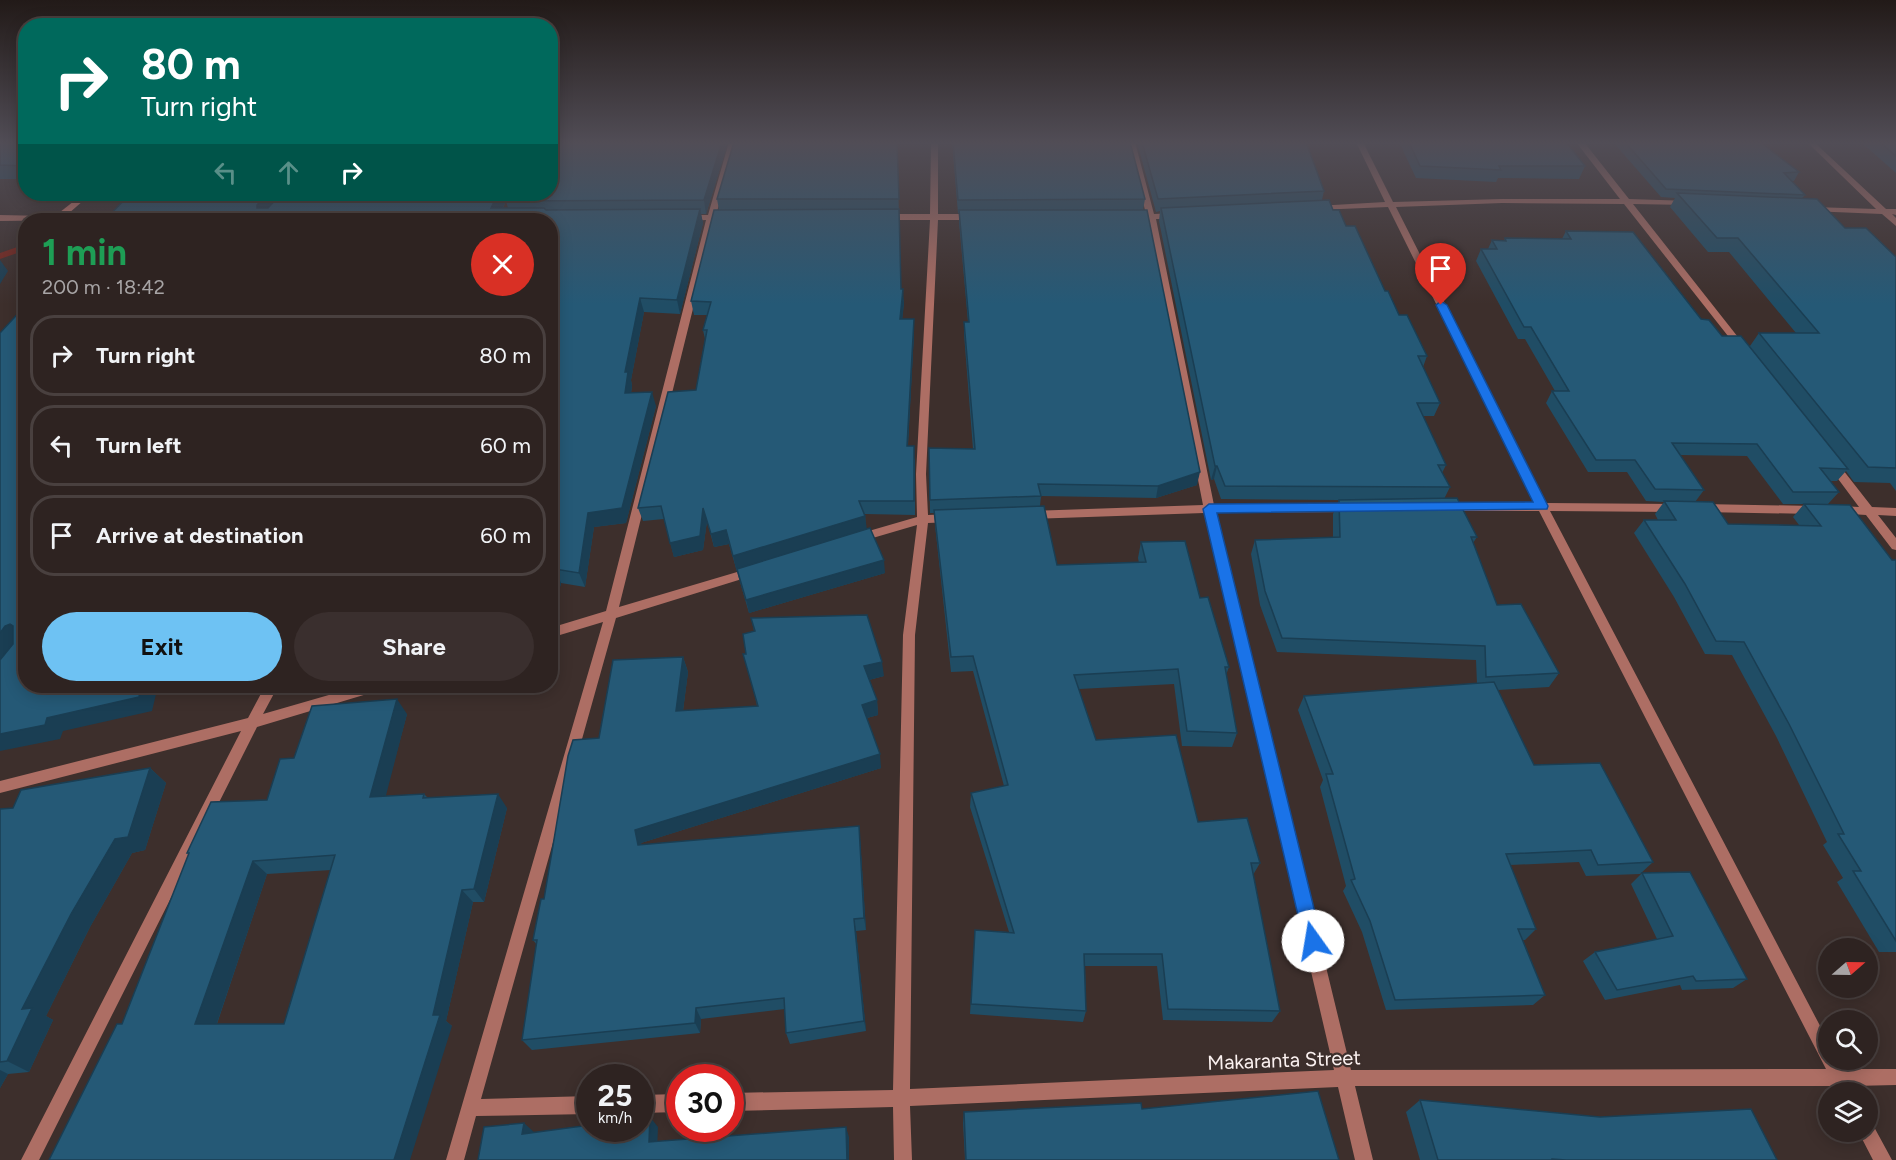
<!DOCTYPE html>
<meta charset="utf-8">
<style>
body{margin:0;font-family:Figtree,sans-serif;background:#3a2f2e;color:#f1f3f6;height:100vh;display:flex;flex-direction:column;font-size:22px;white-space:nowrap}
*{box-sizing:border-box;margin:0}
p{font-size:20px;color:#a7a4a5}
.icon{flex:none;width:33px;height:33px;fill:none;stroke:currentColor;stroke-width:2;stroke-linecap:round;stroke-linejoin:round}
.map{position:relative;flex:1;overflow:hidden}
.drawer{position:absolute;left:18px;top:213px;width:540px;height:480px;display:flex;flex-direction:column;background:#2e2321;border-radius:24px;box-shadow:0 3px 15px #0003,0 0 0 2px #49403f}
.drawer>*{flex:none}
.top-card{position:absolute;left:18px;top:18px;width:540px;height:183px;border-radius:24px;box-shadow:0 3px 15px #0003,0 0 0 2px #49403f;background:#00695c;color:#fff;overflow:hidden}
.needle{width:39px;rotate:70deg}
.tools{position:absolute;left:1818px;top:938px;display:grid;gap:12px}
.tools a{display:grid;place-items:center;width:60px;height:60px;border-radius:50%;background:#2e2321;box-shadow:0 3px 15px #0003,0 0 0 2px #49403f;font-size:30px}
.speed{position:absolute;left:576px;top:1064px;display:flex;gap:12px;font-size:30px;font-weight:700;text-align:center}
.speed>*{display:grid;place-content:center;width:78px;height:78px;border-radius:50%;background:#2e2321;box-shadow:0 3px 15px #0003,0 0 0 2px #49403f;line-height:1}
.speed small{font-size:15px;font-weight:400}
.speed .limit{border:9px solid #d22;background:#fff;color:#111}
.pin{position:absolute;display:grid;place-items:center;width:51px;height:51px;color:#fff;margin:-62px -26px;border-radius:50% 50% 50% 0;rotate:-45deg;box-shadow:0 0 6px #0007}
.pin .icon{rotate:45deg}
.me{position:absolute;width:66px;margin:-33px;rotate:347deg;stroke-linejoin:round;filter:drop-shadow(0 0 4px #0008)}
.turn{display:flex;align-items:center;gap:21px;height:126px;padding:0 24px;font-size:27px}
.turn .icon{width:78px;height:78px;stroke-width:2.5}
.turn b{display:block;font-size:42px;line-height:51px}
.lanes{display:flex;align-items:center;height:57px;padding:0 24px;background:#0003;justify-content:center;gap:30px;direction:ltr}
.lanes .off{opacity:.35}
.round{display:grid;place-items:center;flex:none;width:63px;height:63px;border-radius:32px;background:#3a2f2e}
.summary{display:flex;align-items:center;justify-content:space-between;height:102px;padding:0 24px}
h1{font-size:36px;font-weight:700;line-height:45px;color:#1e9e55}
.action{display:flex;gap:12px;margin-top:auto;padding:12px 24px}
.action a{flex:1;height:69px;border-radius:36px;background:#6ec2f3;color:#111;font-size:24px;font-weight:700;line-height:69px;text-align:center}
.action a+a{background:#3a2f2e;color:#f1f3f6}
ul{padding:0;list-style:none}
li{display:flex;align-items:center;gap:18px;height:81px;margin:0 12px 9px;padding:0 12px;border:3px solid #49403f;border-radius:24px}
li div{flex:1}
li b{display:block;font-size:22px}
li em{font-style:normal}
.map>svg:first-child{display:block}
</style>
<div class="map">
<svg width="1896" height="1160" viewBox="0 0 1896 1160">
<rect width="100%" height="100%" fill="#3d2f2c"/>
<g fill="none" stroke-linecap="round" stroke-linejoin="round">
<!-- stream -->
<polygon fill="#7b251b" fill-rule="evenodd" points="23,245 26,245 26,250 0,259 0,253"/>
<!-- street -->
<g fill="#ad6e64" fill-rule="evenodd">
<polygon points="729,142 737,142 716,215 728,214 732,217 728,220 715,220 619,607 754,567 760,571 758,574 616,618 481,1099 590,1096 590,1114 476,1116 464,1160 446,1160 603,622 550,638 550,628 606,611 706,220 686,221 682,218 686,215 708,215"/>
<polygon points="931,142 938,142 938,214 974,214 978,217 974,220 938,220 926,474 928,515 950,514 956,518 950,522 928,523 915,635 910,1089 1334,1070 1204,513 1030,519 1024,515 1030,511 1203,505 1147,219 1133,220 1129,217 1133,214 1146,214 1128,142 1135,142 1154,214 1175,213 1179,216 1175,219 1156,219 1214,505 1352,504 1358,508 1352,512 1216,513 1351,1070 1826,1069 1539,511 1447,511 1441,507 1447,503 1535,503 1388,207 1316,210 1312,208 1316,206 1385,202 1356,142 1363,142 1393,202 1502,199 1620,199 1576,142 1584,142 1629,199 1691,201 1691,205 1688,205 1633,204 1745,346 1745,350 1739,350 1624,204 1502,203 1396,207 1546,503 1676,504 1682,508 1676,512 1550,511 1828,1041 1828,1059 1839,1059 1844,1069 1896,1069 1896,1085 1853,1086 1856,1092 1838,1092 1835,1086 1355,1086 1373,1160 1355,1160 1338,1087 910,1106 912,1160 894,1160 893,1107 730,1111 730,1093 893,1090 903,635 917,525 859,542 853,538 855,535 917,517 916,474 930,220 884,220 880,217 884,214 930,214"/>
<polygon points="1807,142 1814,142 1886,209 1896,209 1896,215 1892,214 1896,218 1896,226 1882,214 1810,211 1810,207 1813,207 1876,209"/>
<polygon points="0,215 93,217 97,220 0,221"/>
<polygon points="1832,460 1836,461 1872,507 1896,508 1896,516 1878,515 1896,538 1896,550 1892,549 1866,515 1836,513 1834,510 1840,506 1859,507 1827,464"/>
<polygon points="1702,504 1814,506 1820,510 1814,514 1702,512 1696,508"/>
<polygon points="265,686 278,686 263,714 360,686 384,686 382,690 377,691 257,727 39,1160 21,1160 241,731 0,793 0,781 248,718"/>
<polygon points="680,1094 680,1112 640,1113 640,1095"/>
<polygon points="1868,1122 1873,1125 1892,1160 1873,1160 1858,1131 1868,1131"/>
</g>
<!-- secondary -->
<polygon fill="#f18e7e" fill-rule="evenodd" points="83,194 91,194 61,220 55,220 55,216"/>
</g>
<!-- wall -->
<g fill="#204d65" fill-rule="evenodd">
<rect x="0" y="142" width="26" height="37"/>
<path d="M 550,142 L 728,142 L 706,214 L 701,214 L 703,223 L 680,314 L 644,312 L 631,380 L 632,386 L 631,393 L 656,406 L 626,523 L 594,527 L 585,587 L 561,583 L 555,607 L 550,607 L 550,220 L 130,194 L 550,194 ZM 506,201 L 508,208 L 503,208 Z"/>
<polygon points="897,142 901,289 904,303 902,319 914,319 914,333 908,446 915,460 915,515 865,514 866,529 885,573 749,613 729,544 714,547 707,521 703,550 674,557 664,519 643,521 638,508 696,390 705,339 703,330 707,315 694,315 691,301 719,210 717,199"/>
<polygon points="952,142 1130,142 1145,199 1143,210 1197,485 1156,498 1041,496 1040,506 1057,565 1139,563 1138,558 1141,542 1200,598 1229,667 1226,675 1237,733 1232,747 1182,746 1174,684 1079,689 1096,740 1198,822 1260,863 1253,875 1280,1011 1272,1022 1163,1020 1157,966 1085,966 1086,1011 1083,1022 970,1014 975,930 1009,932 970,807 971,793 1004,786 973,671 951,672 935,525 934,513 930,513 929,448 973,449 964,334 964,322 968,322 959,222 959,213 958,213"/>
<polygon points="1137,142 1306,142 1324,191 1322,200 1333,210 1346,226 1399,315 1427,356 1423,367 1440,403 1434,416 1423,416 1446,465 1442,473 1450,487 1444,499 1477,537 1473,543 1497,605 1559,673 1549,687 1498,690 1534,765 1653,862 1640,874 1586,876 1579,862 1510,865 1536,929 1525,940 1523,940 1545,995 1533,1005 1386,1010 1362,932 1343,891 1346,886 1320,787 1323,780 1298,710 1304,696 1477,684 1476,660 1277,652 1260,605 1251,554 1255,540 1333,537 1333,514 1339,500 1221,499 1214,479 1211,480 1159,221 1160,211 1156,212"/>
<polygon points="1399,142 1566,142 1585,166 1579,179 1498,178 1496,182 1416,178"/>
<path d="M 1613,142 L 1760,142 L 1799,172 L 1794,181 L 1791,181 L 1805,195 L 1802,198 L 1845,228 L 1896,257 L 1896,491 L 1890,483 L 1854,482 L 1846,471 L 1837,481 L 1830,481 L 1839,492 L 1828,504 L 1892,560 L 1896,560 L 1896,952 L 1879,952 L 1837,882 L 1843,878 L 1823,845 L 1827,842 L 1776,736 L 1732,655 L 1705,654 L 1674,597 L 1634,533 L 1644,520 L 1658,520 L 1655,514 L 1664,502 L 1646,501 L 1627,472 L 1588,472 L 1546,403 L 1552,391 L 1555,391 L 1525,339 L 1518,339 L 1476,261 L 1481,249 L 1488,249 L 1492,240 L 1504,241 L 1505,238 L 1562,239 L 1566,231 L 1701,319 L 1722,336 L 1750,346 L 1759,333 L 1796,333 L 1729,252 L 1708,252 L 1670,207 L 1675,198 L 1661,197 ZM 1680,455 L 1747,456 L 1783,504 L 1804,504 L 1793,517 L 1799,525 L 1728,524 L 1695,502 L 1704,490 Z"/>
<polygon points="1861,142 1896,142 1896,173"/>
<polygon points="751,618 884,676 869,680 877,700 878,715 867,718 881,768 641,843 642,845 859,826 860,839 866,930 856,931 866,1031 790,1044 786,1033 785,1009 701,1019 700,1033 532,1050 522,1040 537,945 533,940 599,738 683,657 688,672 683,711 757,706 746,654 754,631"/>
<path d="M 407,714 L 385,796 L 424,794 L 427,797 L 507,808 L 484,902 L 473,902 L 446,1021 L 452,1026 L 122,1024 L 189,854 L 187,853 L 267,800 L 294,758 ZM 331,870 L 284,1024 L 217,1024 L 267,874 Z"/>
<polygon points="150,768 166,783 145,850 132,853 90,927 46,1016 53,1020 29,1072 8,1074 0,1088 0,809 13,808"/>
<polygon points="1642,873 1747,979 1733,988 1682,990 1680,985 1605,1000 1583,961 1595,952 1657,939 1631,884"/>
<polygon points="1420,1100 1777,1160 1420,1160 1406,1112"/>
<polygon points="1142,1109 1339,1160 965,1160 963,1123 964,1112"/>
</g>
<!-- shaded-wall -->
<g fill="#1a3e53">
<polygon points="722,142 728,142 706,214 704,200"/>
<polygon points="267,194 286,194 264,220 257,208 257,205"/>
<polygon points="498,194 510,194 496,220 491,208"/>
<polygon points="700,209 703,223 680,314 677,300"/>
<polygon points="0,260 8,271 0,284"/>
<polygon points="903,289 904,303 901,333 900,319"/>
<polygon points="640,298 644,312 631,380 632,386 629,407 625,393 625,372"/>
<polygon points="914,319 914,333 907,460 907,446"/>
<polygon points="652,392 656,406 626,523 594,527 585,587 579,573 588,513"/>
<polygon points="1215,466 1217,466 1214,479 1211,480"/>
<polygon points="1200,472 1197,485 1156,498 1158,486"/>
<polygon points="703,508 707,521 703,550 674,557 670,543"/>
<polygon points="865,516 867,530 736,569 733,556"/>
<polygon points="726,530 729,544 714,547 711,534"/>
<polygon points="884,560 885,573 749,613 746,600"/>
<polygon points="555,569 561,583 555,607 550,596 550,587"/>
<polygon points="10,624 25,638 0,667 0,633 5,626"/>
<polygon points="683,657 688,672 681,726 676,711"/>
<polygon points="882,662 884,676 865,681 864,666"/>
<polygon points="141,686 158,686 152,711 63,731 60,739 0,751 0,734"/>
<polygon points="397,699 407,714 382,811 370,797"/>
<polygon points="877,700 878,715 863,719 862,705"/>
<polygon points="880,754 881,768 641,843 644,858 638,845 635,830"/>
<polygon points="150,768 166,783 145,850 132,853 90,927 46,1016 53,1020 29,1072 7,1061 22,1009 71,914"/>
<polygon points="498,794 507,808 484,902 474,889"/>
<polygon points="859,826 860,839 866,930 864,918"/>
<polygon points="253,861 267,874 213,1035 195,1024"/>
<polygon points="462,890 473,902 446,1021 452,1026 410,1160 394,1160 433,1015"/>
<polygon points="854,919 856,931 866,1031 864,1021"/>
<polygon points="696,1008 701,1019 700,1033 695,1023"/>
<polygon points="0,1070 8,1074 0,1088"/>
<polygon points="650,1117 658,1127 657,1151 649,1142"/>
<polygon points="524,1123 535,1133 522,1134"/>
<polygon points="846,1127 849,1137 849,1160 847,1160"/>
</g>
<!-- building -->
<g fill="#255976" stroke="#1a3e53" stroke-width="1.5" fill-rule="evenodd">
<polygon points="0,142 26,142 26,166 0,165"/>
<polygon points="550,142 722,142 704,200 506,201 510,194 550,194"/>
<polygon points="734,142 897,142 899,199 717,199"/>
<polygon points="953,142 1130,142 1145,199 958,200"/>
<polygon points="1142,142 1306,142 1324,191 1158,199"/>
<polygon points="1409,142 1566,142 1585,166 1499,166 1501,170 1420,166"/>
<polygon points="1625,142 1760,142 1799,172 1784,173 1805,195 1666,189"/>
<polygon points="1880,142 1896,142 1896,156"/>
<polygon points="1677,193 1817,199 1845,228 1866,228 1896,257 1896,468 1868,467 1759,333 1819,333 1738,238 1717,238"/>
<polygon points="130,194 267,194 257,205 257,208 268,208 281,194 498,194 491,208 544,208 546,210 700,209 677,300 640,298 625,372 628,372 625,393 652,392 622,508 588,513 579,573 555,569 550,587 550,220 105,220"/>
<polygon points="1329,200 1333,210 1339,210 1346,226 1355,226 1385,291 1388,291 1399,315 1407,315 1427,356 1418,356 1440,403 1417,403 1446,465 1438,465 1450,487 1225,486 1217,466 1215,466 1161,208"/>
<polygon points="899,209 901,289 903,289 900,319 914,319 907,446 914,446 914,501 859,501 865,516 733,556 726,530 711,534 703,508 700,536 670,543 661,506 638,508 668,392 696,390 707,330 703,330 711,302 691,301 714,210"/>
<polygon points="959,210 1147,210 1200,472 1158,486 1038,484 1041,496 930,500 929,448 975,449 964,322 969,322"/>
<polygon points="1566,231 1633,232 1701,319 1709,320 1722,336 1741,336 1848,469 1820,468 1839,492 1793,492 1757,444 1672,443 1704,490 1655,489 1635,460 1596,460 1552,391 1569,391 1531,327 1524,327 1481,249 1497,249 1492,240 1506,241 1505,238 1571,239"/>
<polygon points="26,305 26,686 141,686 139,697 47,718 45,725 0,734 0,660 13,644 13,626 10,624 5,626 0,633 0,333"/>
<polygon points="1457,498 1477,537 1471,537 1497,605 1521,604 1559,673 1486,677 1485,646 1282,638 1265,591 1255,540 1340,537 1339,500"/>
<polygon points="1664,501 1713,502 1728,524 1821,526 1804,504 1850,505 1892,560 1896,560 1896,941 1853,871 1861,871 1838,834 1844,834 1789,724 1744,642 1716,641 1685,584 1644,520 1676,520"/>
<polygon points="1044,506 1057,565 1146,562 1141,542 1185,541 1200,598 1208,597 1229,667 1225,667 1237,733 1187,731 1178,669 1074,675 1096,740 1176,735 1198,822 1247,818 1260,863 1251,863 1280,1011 1168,1009 1162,954 1084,954 1086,1011 971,1004 975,930 1014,933 971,793 1008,785 973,656 951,657 934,510"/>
<polygon points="870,528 884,560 746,600 737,569"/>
<polygon points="867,615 882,662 864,666 877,700 862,705 880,754 635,830 638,845 859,826 864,918 854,919 864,1021 786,1033 784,998 696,1008 695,1023 522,1040 537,940 533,940 541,899 544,899 568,756 573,740 599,738 613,660 683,657 676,711 758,706 743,654 746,654 743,634 755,631 751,618"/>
<polygon points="1494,682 1534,765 1600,763 1653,862 1598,865 1591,850 1506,854 1536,929 1518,929 1545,995 1395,1000 1370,921 1351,880 1355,879 1326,774 1333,774 1304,696"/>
<path d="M 397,699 L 370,797 L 424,794 L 423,798 L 498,794 L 474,889 L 462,890 L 433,1015 L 440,1015 L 394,1160 L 49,1160 L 117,1024 L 122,1024 L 189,853 L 187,853 L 211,802 L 267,800 L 280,759 L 294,758 L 312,706 ZM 335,855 L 284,1024 L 195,1024 L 253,861 Z"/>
<polygon points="150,768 128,837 115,839 71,914 22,1009 32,1008 7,1061 0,1062 0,809 13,808 21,790"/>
<polygon points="1690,872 1747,979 1696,981 1693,976 1617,990 1595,952 1673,936 1642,873"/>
<polygon points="1318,1091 1339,1160 966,1160 964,1112 1141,1103 1142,1109"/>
<polygon points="1420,1100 1600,1117 1751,1109 1777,1160 1566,1160 1552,1159 1552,1160 1438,1160"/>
<polygon points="650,1117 649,1142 846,1127 847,1160 478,1160 484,1127 524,1123 522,1134 590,1125 590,1128 640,1128 640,1119"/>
</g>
<!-- sky -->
<linearGradient id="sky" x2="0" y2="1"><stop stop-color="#221a18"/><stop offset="0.47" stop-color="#514d56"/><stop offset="1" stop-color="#514d56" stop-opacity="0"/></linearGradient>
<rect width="1896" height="304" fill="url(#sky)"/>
<!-- route -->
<polygon fill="#1a73e8" stroke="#114b97" stroke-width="1.5" points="1441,301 1447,305 1548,506 1547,509 1217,513 1322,941 1319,948 1313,950 1306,948 1304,941 1203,509 1209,504 1533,502 1436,305"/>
<g text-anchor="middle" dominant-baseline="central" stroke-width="4.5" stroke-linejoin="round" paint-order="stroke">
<!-- near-street labels -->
<g font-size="20" fill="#fbf1f0" stroke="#3d2f2c">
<text transform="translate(1284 1060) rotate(-2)">Makaranta Street</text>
</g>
</g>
</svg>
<div class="tools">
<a><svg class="needle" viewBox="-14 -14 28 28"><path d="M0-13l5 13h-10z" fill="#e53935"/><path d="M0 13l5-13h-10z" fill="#a7a4a5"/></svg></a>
<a><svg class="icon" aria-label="search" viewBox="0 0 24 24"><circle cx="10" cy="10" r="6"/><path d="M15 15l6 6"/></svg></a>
<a><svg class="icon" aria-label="layers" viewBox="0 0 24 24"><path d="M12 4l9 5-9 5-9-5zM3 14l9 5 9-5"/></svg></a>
</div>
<div class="speed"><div>25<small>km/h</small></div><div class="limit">30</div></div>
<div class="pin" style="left:1441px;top:305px;background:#d93025"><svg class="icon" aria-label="arrive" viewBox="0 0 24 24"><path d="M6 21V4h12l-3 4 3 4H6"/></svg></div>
<svg class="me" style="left:1313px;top:941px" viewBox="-20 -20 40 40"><circle r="19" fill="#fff"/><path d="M0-13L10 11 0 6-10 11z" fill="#1a73e8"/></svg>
<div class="top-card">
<div class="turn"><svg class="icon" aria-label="right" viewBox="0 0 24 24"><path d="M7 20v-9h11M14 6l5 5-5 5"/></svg><div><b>80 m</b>Turn right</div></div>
<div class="lanes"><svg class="icon off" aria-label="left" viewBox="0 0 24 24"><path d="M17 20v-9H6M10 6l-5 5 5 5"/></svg><svg class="icon off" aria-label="ahead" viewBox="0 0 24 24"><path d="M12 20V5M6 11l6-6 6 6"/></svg><svg class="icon" aria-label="right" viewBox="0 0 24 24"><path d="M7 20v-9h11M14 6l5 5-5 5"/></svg></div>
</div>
<section class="drawer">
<div class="summary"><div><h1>1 min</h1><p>200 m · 18:42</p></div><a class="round" style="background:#d93025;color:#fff"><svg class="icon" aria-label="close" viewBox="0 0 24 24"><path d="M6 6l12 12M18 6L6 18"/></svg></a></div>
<ul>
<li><svg class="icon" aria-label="right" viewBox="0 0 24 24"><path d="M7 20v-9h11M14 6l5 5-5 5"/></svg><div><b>Turn right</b></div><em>80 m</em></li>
<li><svg class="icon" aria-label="left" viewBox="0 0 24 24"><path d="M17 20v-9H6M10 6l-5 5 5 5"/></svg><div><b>Turn left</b></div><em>60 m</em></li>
<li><svg class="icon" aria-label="arrive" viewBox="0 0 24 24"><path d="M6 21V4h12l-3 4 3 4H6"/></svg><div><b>Arrive at destination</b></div><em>60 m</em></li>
</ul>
<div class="action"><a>Exit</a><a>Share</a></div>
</section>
</div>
